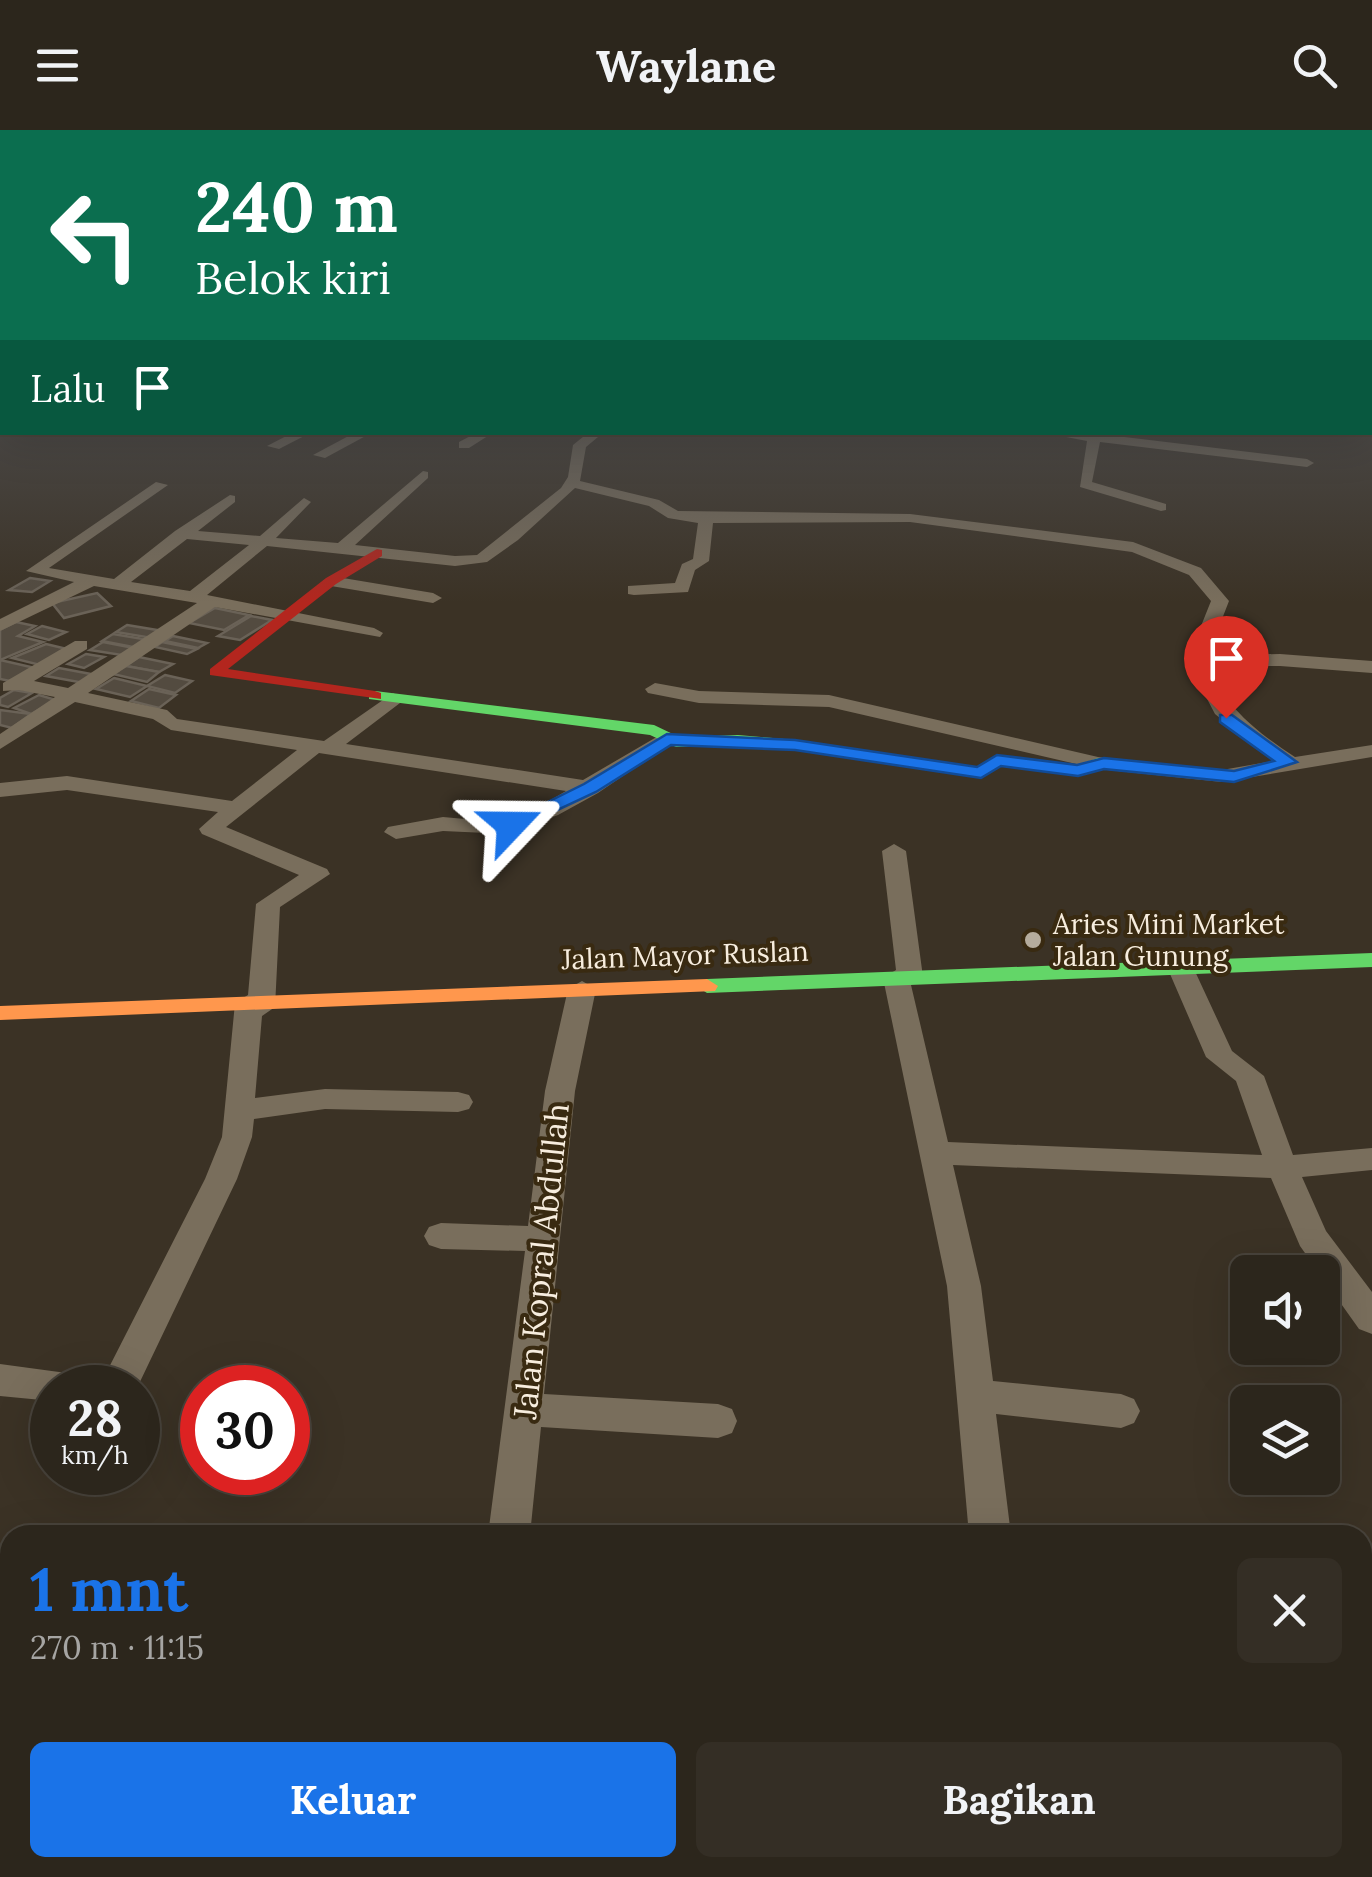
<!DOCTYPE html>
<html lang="id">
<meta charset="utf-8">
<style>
body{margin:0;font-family:Lora,serif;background:#342e25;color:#f1f3f6;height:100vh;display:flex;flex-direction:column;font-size:38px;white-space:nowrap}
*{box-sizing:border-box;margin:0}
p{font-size:32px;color:#a6a5a3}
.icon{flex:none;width:55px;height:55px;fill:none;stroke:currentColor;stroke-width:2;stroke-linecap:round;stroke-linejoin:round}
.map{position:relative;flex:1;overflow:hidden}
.panel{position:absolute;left:0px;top:1395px;width:1372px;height:352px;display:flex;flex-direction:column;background:#2c261c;border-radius:30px 30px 0 0;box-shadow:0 10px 40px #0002,0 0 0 2px #48433b}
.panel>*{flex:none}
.banner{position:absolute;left:0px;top:0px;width:1372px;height:305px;box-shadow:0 10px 40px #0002,0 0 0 2px #48433b;background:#0b6e4f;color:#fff;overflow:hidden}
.fabs{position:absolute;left:1230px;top:1125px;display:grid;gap:20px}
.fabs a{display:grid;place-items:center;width:110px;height:110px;border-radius:15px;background:#2c261c;box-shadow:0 10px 40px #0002,0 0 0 2px #48433b;font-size:50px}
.speed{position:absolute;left:30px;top:1235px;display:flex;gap:20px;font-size:50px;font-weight:700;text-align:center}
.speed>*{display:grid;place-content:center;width:130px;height:130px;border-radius:50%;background:#2c261c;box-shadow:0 10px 40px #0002,0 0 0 2px #48433b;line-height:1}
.speed small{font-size:25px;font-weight:400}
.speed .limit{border:15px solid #d22;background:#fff;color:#111}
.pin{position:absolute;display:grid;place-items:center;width:85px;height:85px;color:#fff;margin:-102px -42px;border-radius:50% 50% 50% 0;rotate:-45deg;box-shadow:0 0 10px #0007}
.pin .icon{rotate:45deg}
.me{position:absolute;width:110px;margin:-55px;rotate:67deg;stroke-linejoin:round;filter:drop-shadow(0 0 8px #0008)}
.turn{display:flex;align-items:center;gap:35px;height:210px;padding:0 30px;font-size:45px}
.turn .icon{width:130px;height:130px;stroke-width:2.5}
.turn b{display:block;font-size:70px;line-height:85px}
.then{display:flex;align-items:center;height:95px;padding:0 30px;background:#0003;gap:20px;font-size:38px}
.round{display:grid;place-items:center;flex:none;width:105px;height:105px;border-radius:15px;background:#342e25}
.overview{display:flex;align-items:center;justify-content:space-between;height:170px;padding:0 30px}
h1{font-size:60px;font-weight:700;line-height:75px;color:#1a73e8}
.action{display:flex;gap:20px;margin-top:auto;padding:20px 30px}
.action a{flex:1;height:115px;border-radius:15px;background:#1a73e8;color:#fff;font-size:40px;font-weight:700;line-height:115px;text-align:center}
.action a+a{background:#342e25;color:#f1f3f6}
header{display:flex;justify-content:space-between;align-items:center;height:130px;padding:0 30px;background:#2c261c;font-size:45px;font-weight:700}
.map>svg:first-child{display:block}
</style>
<header><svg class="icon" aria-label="menu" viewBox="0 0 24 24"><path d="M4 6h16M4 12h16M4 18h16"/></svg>Waylane<svg class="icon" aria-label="search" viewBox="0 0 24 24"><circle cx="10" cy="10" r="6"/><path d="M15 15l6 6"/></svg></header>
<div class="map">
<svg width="1372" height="1747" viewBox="0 0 1372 1747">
<rect width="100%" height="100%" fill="#3b3225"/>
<!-- building -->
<g fill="#534b40" stroke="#6a6257" stroke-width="2.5">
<polygon points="30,448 50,451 32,462 9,460"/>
<polygon points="97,463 111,476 64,488 52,473"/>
<polygon points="215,478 249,485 224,500 189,493"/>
<polygon points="251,486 272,490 240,510 218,506"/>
<polygon points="16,492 35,496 18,506 43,512 0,530 0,500"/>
<polygon points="127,495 163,501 152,508 116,502"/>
<polygon points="42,496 66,502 49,510 27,504"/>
<polygon points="113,504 149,510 138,518 102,511"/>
<polygon points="173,506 207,513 198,518 165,511"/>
<polygon points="103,512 139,519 128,526 90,520"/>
<polygon points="162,512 197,519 187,524 155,517"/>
<polygon points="46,514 67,519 40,535 12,528"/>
<polygon points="86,524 104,527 84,538 68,534"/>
<polygon points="139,527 173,534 159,542 126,536"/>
<polygon points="0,530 35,538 10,551 0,549"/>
<polygon points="126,536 159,542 147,552 113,544"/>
<polygon points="59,538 96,545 84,553 46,546"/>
<polygon points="165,545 192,551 175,563 147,556"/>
<polygon points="114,548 147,556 130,567 96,559"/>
<polygon points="149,559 176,565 159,578 131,571"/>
<polygon points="14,560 32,563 8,577 0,575 0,568"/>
<polygon points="39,565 56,570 31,584 14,578"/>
<polygon points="0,580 31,584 12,598 0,595"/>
</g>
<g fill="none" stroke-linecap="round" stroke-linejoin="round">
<!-- street -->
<g fill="#796e5c" fill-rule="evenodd">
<rect x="1370" y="266" width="2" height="8"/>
<polygon points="294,302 312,302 279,319 267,316"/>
<polygon points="356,302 373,302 325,328 313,325"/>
<polygon points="478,302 494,302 469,318 459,318 459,312"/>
<path d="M 589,302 L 604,302 L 586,317 L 580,351 L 659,370 L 678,381 L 910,384 L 1133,412 L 1201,438 L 1229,471 L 1208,525 L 1280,524 L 1372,531 L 1372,543 L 1280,536 L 1208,536 C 1227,579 1257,602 1295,627 L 1372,615 L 1372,627 L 1222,652 L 1098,639 L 829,577 L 699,573 L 648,563 L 645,559 L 655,553 L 699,561 L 829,565 L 1098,627 L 1222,640 L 1273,631 L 1215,584 L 1187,531 L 1211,471 L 1189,445 L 1132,422 L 910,392 L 713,393 L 709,431 L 695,440 L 688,462 L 634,465 L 628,464 L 628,456 L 675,453 L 682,434 L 693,429 L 698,393 L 668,388 L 649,376 L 575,358 L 518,410 L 487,432 L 455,436 L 267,416 L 207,465 L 374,498 L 383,503 L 380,507 L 215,477 L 88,563 L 167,580 L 177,589 L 324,611 L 393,563 L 403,569 L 400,573 L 346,614 L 583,650 L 660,605 L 674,605 L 677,609 L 598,663 L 558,685 L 508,704 L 443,701 L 396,709 L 384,702 L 388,697 L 443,687 L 498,692 L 542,675 L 566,661 L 319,623 L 226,697 L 327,739 L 330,744 L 280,777 L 275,877 L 262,886 L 255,968 L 325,959 L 458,962 L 469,965 L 473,972 L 469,979 L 458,982 L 325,979 L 254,989 L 252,1007 L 237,1049 L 137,1258 L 52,1258 L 52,1271 L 0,1266 L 0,1234 L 96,1247 L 100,1255 L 205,1049 L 222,1007 L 235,873 L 248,865 L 256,774 L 299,745 L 202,704 L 199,699 L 218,682 L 67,660 L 0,667 L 0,653 L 67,646 L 232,671 L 297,620 L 171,600 L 153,589 L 75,572 L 0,619 L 0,604 L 55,567 L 19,560 L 3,561 L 3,553 L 75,511 L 87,511 L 87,519 L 34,551 L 68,558 L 197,473 L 94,456 L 0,501 L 0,489 L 74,452 L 26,441 L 156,352 L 168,355 L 49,438 L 114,449 L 175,401 L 230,365 L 235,366 L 235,372 L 198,401 L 260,406 L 304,368 L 311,372 L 276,408 L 338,413 L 423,341 L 428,342 L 428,348 L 355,415 L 455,426 L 477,425 L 561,358 L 568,347 L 573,315 ZM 187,409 L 249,415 L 190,461 L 131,452 Z"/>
<polygon points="1040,302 1083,302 1307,329 1314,333 1307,337 1100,312 1092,352 1166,374 1166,380 1161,381 1080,357 1087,311"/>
<polygon points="331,446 433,463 442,468 433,473 325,455 323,451"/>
<polygon points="894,714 906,721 923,847 911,855 948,1012 1262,1025 1236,951 1206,927 1167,837 1180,829 1193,837 1232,921 1264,946 1293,1025 1372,1018 1372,1040 1302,1047 1326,1101 1372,1162 1372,1204 1359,1199 1300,1116 1271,1048 953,1035 981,1156 993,1251 1121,1264 1134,1269 1140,1281 1134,1293 1121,1298 996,1284 1011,1405 969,1405 947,1156 883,848 896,840 882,721"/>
<polygon points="582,851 596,859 575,961 544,1264 718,1274 732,1279 737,1291 732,1303 718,1308 541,1297 530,1405 488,1405 525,1121 441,1119 429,1115 424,1106 429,1097 441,1093 528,1096 545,961 568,859"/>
<polygon points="0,1435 10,1439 7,1481 0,1478"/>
<polygon points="1362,1571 1372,1572 1372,1618 1362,1617"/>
<polygon points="425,1738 475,1738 473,1747 423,1747"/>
</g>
<!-- fast -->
<g fill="#63d668" fill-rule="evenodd">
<polygon points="375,561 654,595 679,607 738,605 795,610 977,637 997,625 1077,635 1098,628 1107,633 1078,645 1001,636 981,648 795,620 738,615 676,617 650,605 369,569 369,563"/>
<polygon points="1372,823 1372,837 707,863 696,856 707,849"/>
</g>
<!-- slow -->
<g fill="#ff974d" fill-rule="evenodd">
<rect x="1370" y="236" width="2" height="6"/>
<polygon points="707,849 718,856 715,861 0,890 0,876"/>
</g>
<!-- jam -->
<polygon fill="#b3261e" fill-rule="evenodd" points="377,419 382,420 382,426 336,454 228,539 375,561 381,563 381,569 210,545 210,539 326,448"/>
</g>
<!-- sky -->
<linearGradient id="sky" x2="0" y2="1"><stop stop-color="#201c14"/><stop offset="0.48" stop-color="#4f4f51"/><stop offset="1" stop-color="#4f4f51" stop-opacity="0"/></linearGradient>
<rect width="1372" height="473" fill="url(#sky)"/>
<!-- route -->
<polygon fill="#1a73e8" stroke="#114b97" stroke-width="2.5" points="1220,585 1232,585 1297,632 1234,652 1104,639 1078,646 1001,636 981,648 795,620 671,615 596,662 517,699 504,699 501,695 584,654 667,604 795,610 977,637 997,625 1077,635 1104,628 1234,641 1274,631 1220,592"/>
<!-- markers -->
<circle fill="#b5ac9d" stroke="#392a11" stroke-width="4" cx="1033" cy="810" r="10"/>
<g text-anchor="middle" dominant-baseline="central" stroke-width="8" stroke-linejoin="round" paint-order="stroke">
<!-- poi labels -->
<g font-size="28" fill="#f7edde" stroke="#392a11" text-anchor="start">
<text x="1053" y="794">Aries Mini Market<tspan x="1053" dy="32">Jalan Gunung</tspan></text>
</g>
<!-- street labels -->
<g font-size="28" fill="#f7edde" stroke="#392a11">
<text transform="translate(685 825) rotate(-2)">Jalan Mayor Ruslan</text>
</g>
<!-- near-street labels -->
<g font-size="32" fill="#f7edde" stroke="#392a11">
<text transform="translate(541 1131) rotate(-84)">Jalan Kopral Abdullah</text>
</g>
</g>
</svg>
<div class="fabs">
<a><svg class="icon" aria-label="sound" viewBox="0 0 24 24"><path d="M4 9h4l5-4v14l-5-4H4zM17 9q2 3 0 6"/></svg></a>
<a><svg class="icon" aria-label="layers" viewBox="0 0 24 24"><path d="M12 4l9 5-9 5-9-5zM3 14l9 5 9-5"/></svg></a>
</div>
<div class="speed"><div>28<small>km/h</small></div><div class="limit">30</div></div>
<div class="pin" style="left:1226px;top:588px;background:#d93025"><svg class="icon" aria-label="arrive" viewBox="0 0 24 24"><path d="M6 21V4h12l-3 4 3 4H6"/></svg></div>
<svg class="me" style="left:511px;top:695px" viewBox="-20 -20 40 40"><path d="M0-17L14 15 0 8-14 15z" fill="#1a73e8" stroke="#fff" stroke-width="4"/></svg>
<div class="banner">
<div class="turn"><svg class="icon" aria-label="left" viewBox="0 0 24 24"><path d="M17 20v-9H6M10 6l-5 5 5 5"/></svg><div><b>240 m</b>Belok kiri</div></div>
<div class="then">Lalu<svg class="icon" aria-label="arrive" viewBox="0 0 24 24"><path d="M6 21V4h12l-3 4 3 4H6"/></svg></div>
</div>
<section class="panel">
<div class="overview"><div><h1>1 mnt</h1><p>270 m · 11:15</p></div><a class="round"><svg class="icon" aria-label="close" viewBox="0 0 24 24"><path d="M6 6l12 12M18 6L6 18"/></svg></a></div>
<div class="action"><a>Keluar</a><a>Bagikan</a></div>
</section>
</div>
